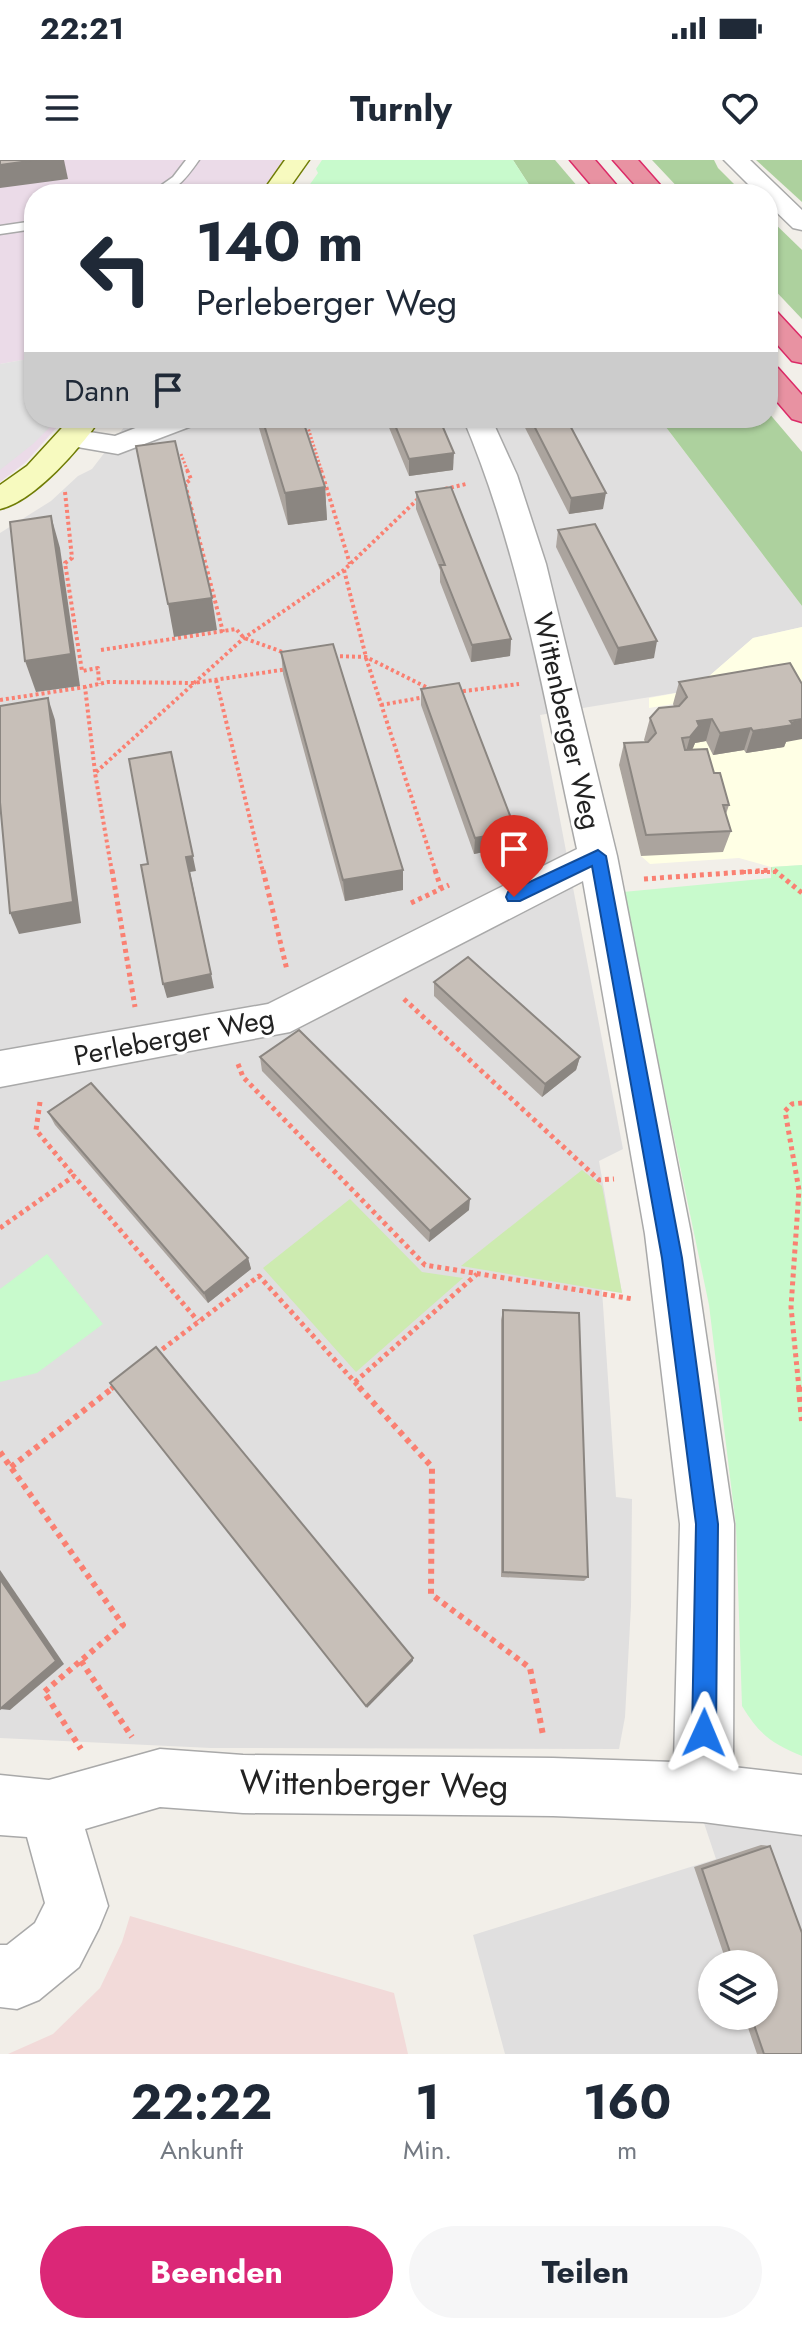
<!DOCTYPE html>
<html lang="de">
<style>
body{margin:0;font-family:Jost,sans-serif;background:#f6f6f7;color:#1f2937;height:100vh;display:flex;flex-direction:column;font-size:30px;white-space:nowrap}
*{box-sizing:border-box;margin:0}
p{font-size:26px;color:#747a83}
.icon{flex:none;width:44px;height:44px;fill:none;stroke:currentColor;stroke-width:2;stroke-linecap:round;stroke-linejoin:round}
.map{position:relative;height:1894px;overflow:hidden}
.details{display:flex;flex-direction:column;background:#fff;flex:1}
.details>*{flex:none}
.banner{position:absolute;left:24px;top:24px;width:754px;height:244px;border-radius:32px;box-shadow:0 2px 6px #0004;background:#fff;color:#1f2937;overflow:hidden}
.buttons{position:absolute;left:698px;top:1790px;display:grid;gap:16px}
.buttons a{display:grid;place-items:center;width:80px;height:80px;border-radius:50%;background:#fff;box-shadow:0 2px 6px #0004;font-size:40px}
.pin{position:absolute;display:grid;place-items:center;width:68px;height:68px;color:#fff;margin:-82px -34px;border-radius:50% 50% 50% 0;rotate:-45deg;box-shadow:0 0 8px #0007}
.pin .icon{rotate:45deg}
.me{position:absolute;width:88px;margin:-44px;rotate:1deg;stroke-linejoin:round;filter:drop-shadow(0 0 6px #0008)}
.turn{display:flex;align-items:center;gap:28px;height:168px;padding:0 40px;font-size:36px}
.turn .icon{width:104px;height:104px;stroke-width:2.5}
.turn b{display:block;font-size:56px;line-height:68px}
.then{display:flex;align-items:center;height:76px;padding:0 40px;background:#0003;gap:16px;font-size:30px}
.eta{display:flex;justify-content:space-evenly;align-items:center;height:136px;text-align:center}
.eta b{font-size:48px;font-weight:700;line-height:56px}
.cta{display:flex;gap:16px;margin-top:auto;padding:16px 40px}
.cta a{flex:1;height:92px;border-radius:48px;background:#db2777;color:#fff;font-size:32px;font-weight:700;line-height:92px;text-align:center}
.cta a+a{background:#f6f6f7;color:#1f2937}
.status{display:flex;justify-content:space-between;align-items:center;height:56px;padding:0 40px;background:#fff;direction:ltr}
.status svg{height:22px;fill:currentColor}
header{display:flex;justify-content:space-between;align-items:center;height:104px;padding:0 40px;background:#fff;font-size:36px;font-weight:700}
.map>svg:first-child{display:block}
</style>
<div class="status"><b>22:21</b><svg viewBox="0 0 49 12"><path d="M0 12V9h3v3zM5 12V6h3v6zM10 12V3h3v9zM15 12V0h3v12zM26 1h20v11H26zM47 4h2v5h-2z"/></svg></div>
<header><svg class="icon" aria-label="menu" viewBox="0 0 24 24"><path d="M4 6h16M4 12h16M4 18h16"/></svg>Turnly<svg class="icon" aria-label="heart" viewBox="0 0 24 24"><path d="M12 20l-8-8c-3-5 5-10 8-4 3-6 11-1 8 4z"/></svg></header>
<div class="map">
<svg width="802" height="1894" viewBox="0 0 802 1894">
<rect width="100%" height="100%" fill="#f2efe9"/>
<!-- residential -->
<g fill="#e0dfdf" fill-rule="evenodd">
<polygon points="131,258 659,258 802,446 802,467 753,478 693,530 540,555 623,989 599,1001 622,1133 602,1130 616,1337 632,1339 631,1446 625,1557 619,1589 211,1588 0,1578 0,373 51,341 78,316 92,309"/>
<path d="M 703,1660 L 802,1667 L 802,1894 L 505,1894 L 473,1775 L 716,1699 ZM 712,1804 L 764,1804 L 764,1856 L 712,1856 Z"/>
</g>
<!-- commercial -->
<polygon fill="#f2dad9" points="130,1756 394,1833 408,1894 8,1894 53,1874 100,1828 122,1782"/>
<!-- industrial -->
<g fill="#ebdbe8">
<polygon points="0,0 289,0 265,34 34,34 34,198 0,204"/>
<polygon points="0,205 34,258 65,258 26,302 0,322"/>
</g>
<!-- education -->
<polygon fill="#ffffe5" points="802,467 802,705 771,707 739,698 650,704 641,696 619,605 649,593 644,580 681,560 673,544 649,548 649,538 693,530 753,478"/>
<!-- grass -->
<g fill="#cdebb0">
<polygon points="582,1010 602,1026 622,1133 461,1106"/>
<polygon points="350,1039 422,1112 463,1118 356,1212 263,1108"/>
</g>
<!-- forest -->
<g fill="#add19e">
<polygon points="513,0 555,0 584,34 535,34"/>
<polygon points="652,0 714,0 718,8 744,34 684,34"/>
<polygon points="756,0 802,0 802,42"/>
<polygon points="768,57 802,90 802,159 768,123"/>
<polygon points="768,252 802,292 802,446 659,258 768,258"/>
</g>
<!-- park -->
<g fill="#c8facc">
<polygon points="322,0 513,0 535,34 303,34 318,13 316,9"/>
<path d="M 802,705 L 802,1596 C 771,1583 759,1574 742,1546 L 736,1366 L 709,1145 L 623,732 L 771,718 L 771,707 Z"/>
<polygon points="47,1094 103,1164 37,1213 0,1222 0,1129"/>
</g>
<!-- parking -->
<polygon fill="#e2e2e2" points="34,198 34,258 59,258 33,284 0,310 0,204"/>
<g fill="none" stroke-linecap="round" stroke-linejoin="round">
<!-- service casing -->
<g stroke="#a9a9a9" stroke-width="3">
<g id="service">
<path d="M 186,0 L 199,0 C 185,20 175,34 149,34 L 173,17 Z"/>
<polygon points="34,61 34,69 0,74 0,66"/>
</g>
</g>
<!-- minor casing -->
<g stroke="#a9a9a9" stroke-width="3">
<g id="minor">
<polygon points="724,0 750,0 802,50 802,70 793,68 768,44 768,34 758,34"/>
<polygon points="161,258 201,258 197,264 118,294 60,284 55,278 60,272 70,269 115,276"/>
<path d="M 463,258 L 491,258 L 517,315 L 546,404 L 617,696 L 691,1074 L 734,1364 L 733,1607 L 802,1615 L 802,1675 L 703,1662 L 553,1656 L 243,1653 L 160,1647 L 85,1669 L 108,1746 L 99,1768 L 79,1807 L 39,1840 L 17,1849 L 0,1847 L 0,1785 L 7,1785 L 35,1763 L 45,1743 L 27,1677 L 0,1675 L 0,1615 L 49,1620 L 160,1589 L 243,1595 L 553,1598 L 674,1602 L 680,1364 L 645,1074 L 583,721 L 290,872 L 0,927 L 0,891 L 268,844 L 577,689 C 545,544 521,395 463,258 Z"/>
</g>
</g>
<!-- secondary casing -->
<g stroke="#707d05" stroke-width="3">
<g id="secondary">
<polygon points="285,0 309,0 285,34 261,34"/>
<path d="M 71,258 L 101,258 C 81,287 35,341 0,349 L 0,325 L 27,306 Z"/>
</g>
</g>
<!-- motorway casing -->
<g stroke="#dc2a67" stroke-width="3">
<g id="motorway">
<polygon points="570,0 595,0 624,34 599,34"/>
<polygon points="613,0 638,0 668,34 643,34"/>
<polygon points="768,150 777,152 802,179 802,203 792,201 768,174"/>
<polygon points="768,206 778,208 802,235 802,262 792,259 768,231"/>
</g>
</g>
<!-- path-far3 -->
<g stroke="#fa8072" stroke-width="3" stroke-dasharray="2 2" stroke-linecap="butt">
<polyline points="305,258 322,312"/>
<polyline points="181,294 188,312"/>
</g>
<!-- path-far2 -->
<g stroke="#fa8072" stroke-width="4" stroke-dasharray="3 3" stroke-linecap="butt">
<polyline points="187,310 191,319 185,324 223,472"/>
<polyline points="321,310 350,404"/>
<polyline points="445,329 466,324"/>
<polyline points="65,332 72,398 65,403 82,511 98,508 99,524"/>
<polyline points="344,410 366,497"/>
<polyline points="101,490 236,469 244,478 288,494"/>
<polyline points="334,496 366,497 432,530"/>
<polyline points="366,498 436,712"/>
<polyline points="216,520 263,712"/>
<polyline points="457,532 519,524"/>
<polyline points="0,540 85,527"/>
<polyline points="381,545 425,537"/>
<polyline points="95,612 85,527 108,522 194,523 288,509"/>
<polyline points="112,712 95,613 244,478 344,410 420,337"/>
<polyline points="743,712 777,712"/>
</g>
<!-- path-far1 -->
<g stroke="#fa8072" stroke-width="5" stroke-dasharray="4 4" stroke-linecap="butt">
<polyline points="112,710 135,847"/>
<polyline points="263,710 287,810"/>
<polyline points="435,710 441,728"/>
<polyline points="774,710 802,733"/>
<polyline points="644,719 772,710"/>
<polyline points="411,743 449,725"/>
<polyline points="404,839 599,1020 614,1019"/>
<polyline points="238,904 243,917 425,1105 633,1139"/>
<polyline points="40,942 36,970 74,1016"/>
<polyline points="0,1068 74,1016 198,1161"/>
<polyline points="156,1194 259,1116 361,1229"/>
<polyline points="355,1222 477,1114"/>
<polyline points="111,1229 117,1224"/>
<polyline points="799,1229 791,1147 799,1030 785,951 792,944 802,943"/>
</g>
<!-- path -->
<g stroke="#fa8072" stroke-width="6" stroke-dasharray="5 5" stroke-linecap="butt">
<polyline points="359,1227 432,1307 431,1434 530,1508 543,1575"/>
<polyline points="799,1227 802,1261"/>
<polyline points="0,1292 123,1465 44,1532 81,1589"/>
<polyline points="11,1307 114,1227"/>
<polyline points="81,1501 132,1577"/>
</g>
<!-- service -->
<use href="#service" fill="#fff" fill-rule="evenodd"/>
<!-- minor -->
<use href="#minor" fill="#fff" fill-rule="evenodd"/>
<!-- secondary -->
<use href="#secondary" fill="#f7fabf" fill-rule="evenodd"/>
<!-- motorway -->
<use href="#motorway" fill="#e892a2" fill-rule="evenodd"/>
</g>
<!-- wall -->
<g fill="#aba49e">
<polygon points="256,258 302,258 325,327 327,360 288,365"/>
<polygon points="385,258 439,258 453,310 409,316"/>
<polygon points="520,258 566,258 603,349 569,354"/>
<polygon points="416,332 511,479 510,496 471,502 440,422 440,410 416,349"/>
<polygon points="558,370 654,498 614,505 556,387"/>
<polygon points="281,492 403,730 345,741 283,514"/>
<polygon points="679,522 786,582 784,587 746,593 744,590 713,595 706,581 695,583 692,590 714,613 729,645 726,654 731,671 723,692 641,696 619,605 624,583 645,582 644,580 650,558 674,547 673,544"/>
<polygon points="421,529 516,671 514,686 474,694 421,545"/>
<polygon points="434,822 580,897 576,910 542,937 434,836"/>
<polygon points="260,897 469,1050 429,1082 262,911"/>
<polygon points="48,952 248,1098 251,1109 208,1143 55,965"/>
<polygon points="503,1150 588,1417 584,1421 501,1417 501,1160"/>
<polygon points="761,1685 770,1686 802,1894 757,1894 744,1856 764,1856 764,1804 727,1804 694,1707"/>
</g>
<!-- shaded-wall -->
<g fill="#8b8681">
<polygon points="36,0 64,0 68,19 0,28 0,5"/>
<polygon points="454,293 453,310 409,316 409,299"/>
<polygon points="325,327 327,360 288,365 285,333"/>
<polygon points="606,333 603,349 569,354 571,338"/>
<polygon points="51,356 60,388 80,526 36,532 25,501"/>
<polygon points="212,438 217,470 174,477 168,444"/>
<polygon points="511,479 510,496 471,502 472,485"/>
<polygon points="657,481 654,498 614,505 618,488"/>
<polygon points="48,538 55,560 81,763 19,774 10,753"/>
<polygon points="712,559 706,581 695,583 693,588 684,599 690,577 697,561"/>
<polygon points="802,559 802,579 786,582 784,587 746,593 753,571"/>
<polygon points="751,568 744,590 713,595 720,573"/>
<polygon points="171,592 196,711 190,712 214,828 167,838 163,824 186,697"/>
<polygon points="516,671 514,686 474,694 475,678"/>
<polygon points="403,710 403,730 345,741 343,720"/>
<polygon points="580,897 576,910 542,937 545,924"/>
<polygon points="470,1039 469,1050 429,1082 430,1071"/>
<polygon points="248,1098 251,1109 208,1143 204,1133"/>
<polygon points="0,1410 64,1504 10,1550 0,1549"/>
<polygon points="413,1498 413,1501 367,1548 366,1546"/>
</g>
<!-- building -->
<g fill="#c7bfb8" stroke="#8b8681" stroke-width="2">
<polygon points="0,0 36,0 0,5"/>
<polygon points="262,258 302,258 325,327 285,333"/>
<polygon points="392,258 439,258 454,293 409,299"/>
<polygon points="530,258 566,258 606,333 571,338"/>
<polygon points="175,281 212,438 168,444 136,286"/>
<polygon points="451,327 511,479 472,485 440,405 445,405 416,332"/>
<polygon points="51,356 71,494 25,501 10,362"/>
<polygon points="595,364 657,481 618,488 558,370"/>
<polygon points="333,484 403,710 343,720 281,492"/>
<polygon points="790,503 802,524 802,559 790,561 793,565 753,571 751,568 720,573 712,559 697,561 699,566 690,577 682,578 685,590 707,589 714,613 720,613 729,645 723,645 731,671 646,675 624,583 648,582 656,573 650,558 659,548 679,546 687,537 679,522"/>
<polygon points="459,523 516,671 475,678 421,529"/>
<polygon points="48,538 73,742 10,753 0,642 0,546"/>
<polygon points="171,592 193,696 186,697 211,814 163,824 141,705 148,704 129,599"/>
<polygon points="468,797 580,897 545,924 434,822"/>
<polygon points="299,870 470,1039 430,1071 260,897"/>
<polygon points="91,923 248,1098 204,1133 48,952"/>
<polygon points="503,1150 579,1153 588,1417 503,1412"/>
<polygon points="156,1187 413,1498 366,1546 110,1223"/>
<polygon points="0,1419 56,1501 0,1549"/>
<polygon points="770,1686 802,1773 802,1894 764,1894 751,1856 764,1856 764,1804 734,1804 702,1709"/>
</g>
<!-- route -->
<polygon fill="#1a73e8" stroke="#114b97" stroke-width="2" points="598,690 606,696 682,1098 718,1364 716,1573 712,1581 704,1585 695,1581 692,1573 696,1364 662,1098 592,706 520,741 508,741 506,737 508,732"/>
<g text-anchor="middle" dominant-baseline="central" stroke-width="6" stroke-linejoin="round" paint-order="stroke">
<!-- street labels -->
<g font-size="28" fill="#222" stroke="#fff">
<text transform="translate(567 561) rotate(77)">Wittenberger Weg</text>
<text transform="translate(174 877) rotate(-11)">Perleberger Weg</text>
</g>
<!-- near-street labels -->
<g font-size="34" fill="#222" stroke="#fff">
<text transform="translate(374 1624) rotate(1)">Wittenberger Weg</text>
</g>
</g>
</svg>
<div class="buttons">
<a><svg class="icon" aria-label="layers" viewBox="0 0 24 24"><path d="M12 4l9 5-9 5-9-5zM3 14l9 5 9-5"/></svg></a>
</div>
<div class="pin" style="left:514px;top:737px;background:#d93025"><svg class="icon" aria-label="arrive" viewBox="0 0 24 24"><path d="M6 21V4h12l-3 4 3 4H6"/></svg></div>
<svg class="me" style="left:704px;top:1573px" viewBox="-20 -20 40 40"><path d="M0-17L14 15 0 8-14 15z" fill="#1a73e8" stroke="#fff" stroke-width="4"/></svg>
<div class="banner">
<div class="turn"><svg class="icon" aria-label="left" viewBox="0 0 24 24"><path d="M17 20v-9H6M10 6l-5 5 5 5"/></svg><div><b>140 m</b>Perleberger Weg</div></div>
<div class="then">Dann<svg class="icon" aria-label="arrive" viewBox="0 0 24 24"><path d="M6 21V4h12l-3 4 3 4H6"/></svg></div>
</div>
</div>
<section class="details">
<div class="eta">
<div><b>22:22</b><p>Ankunft</p></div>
<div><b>1</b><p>Min.</p></div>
<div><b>160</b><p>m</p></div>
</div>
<div class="cta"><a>Beenden</a><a>Teilen</a></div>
</section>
